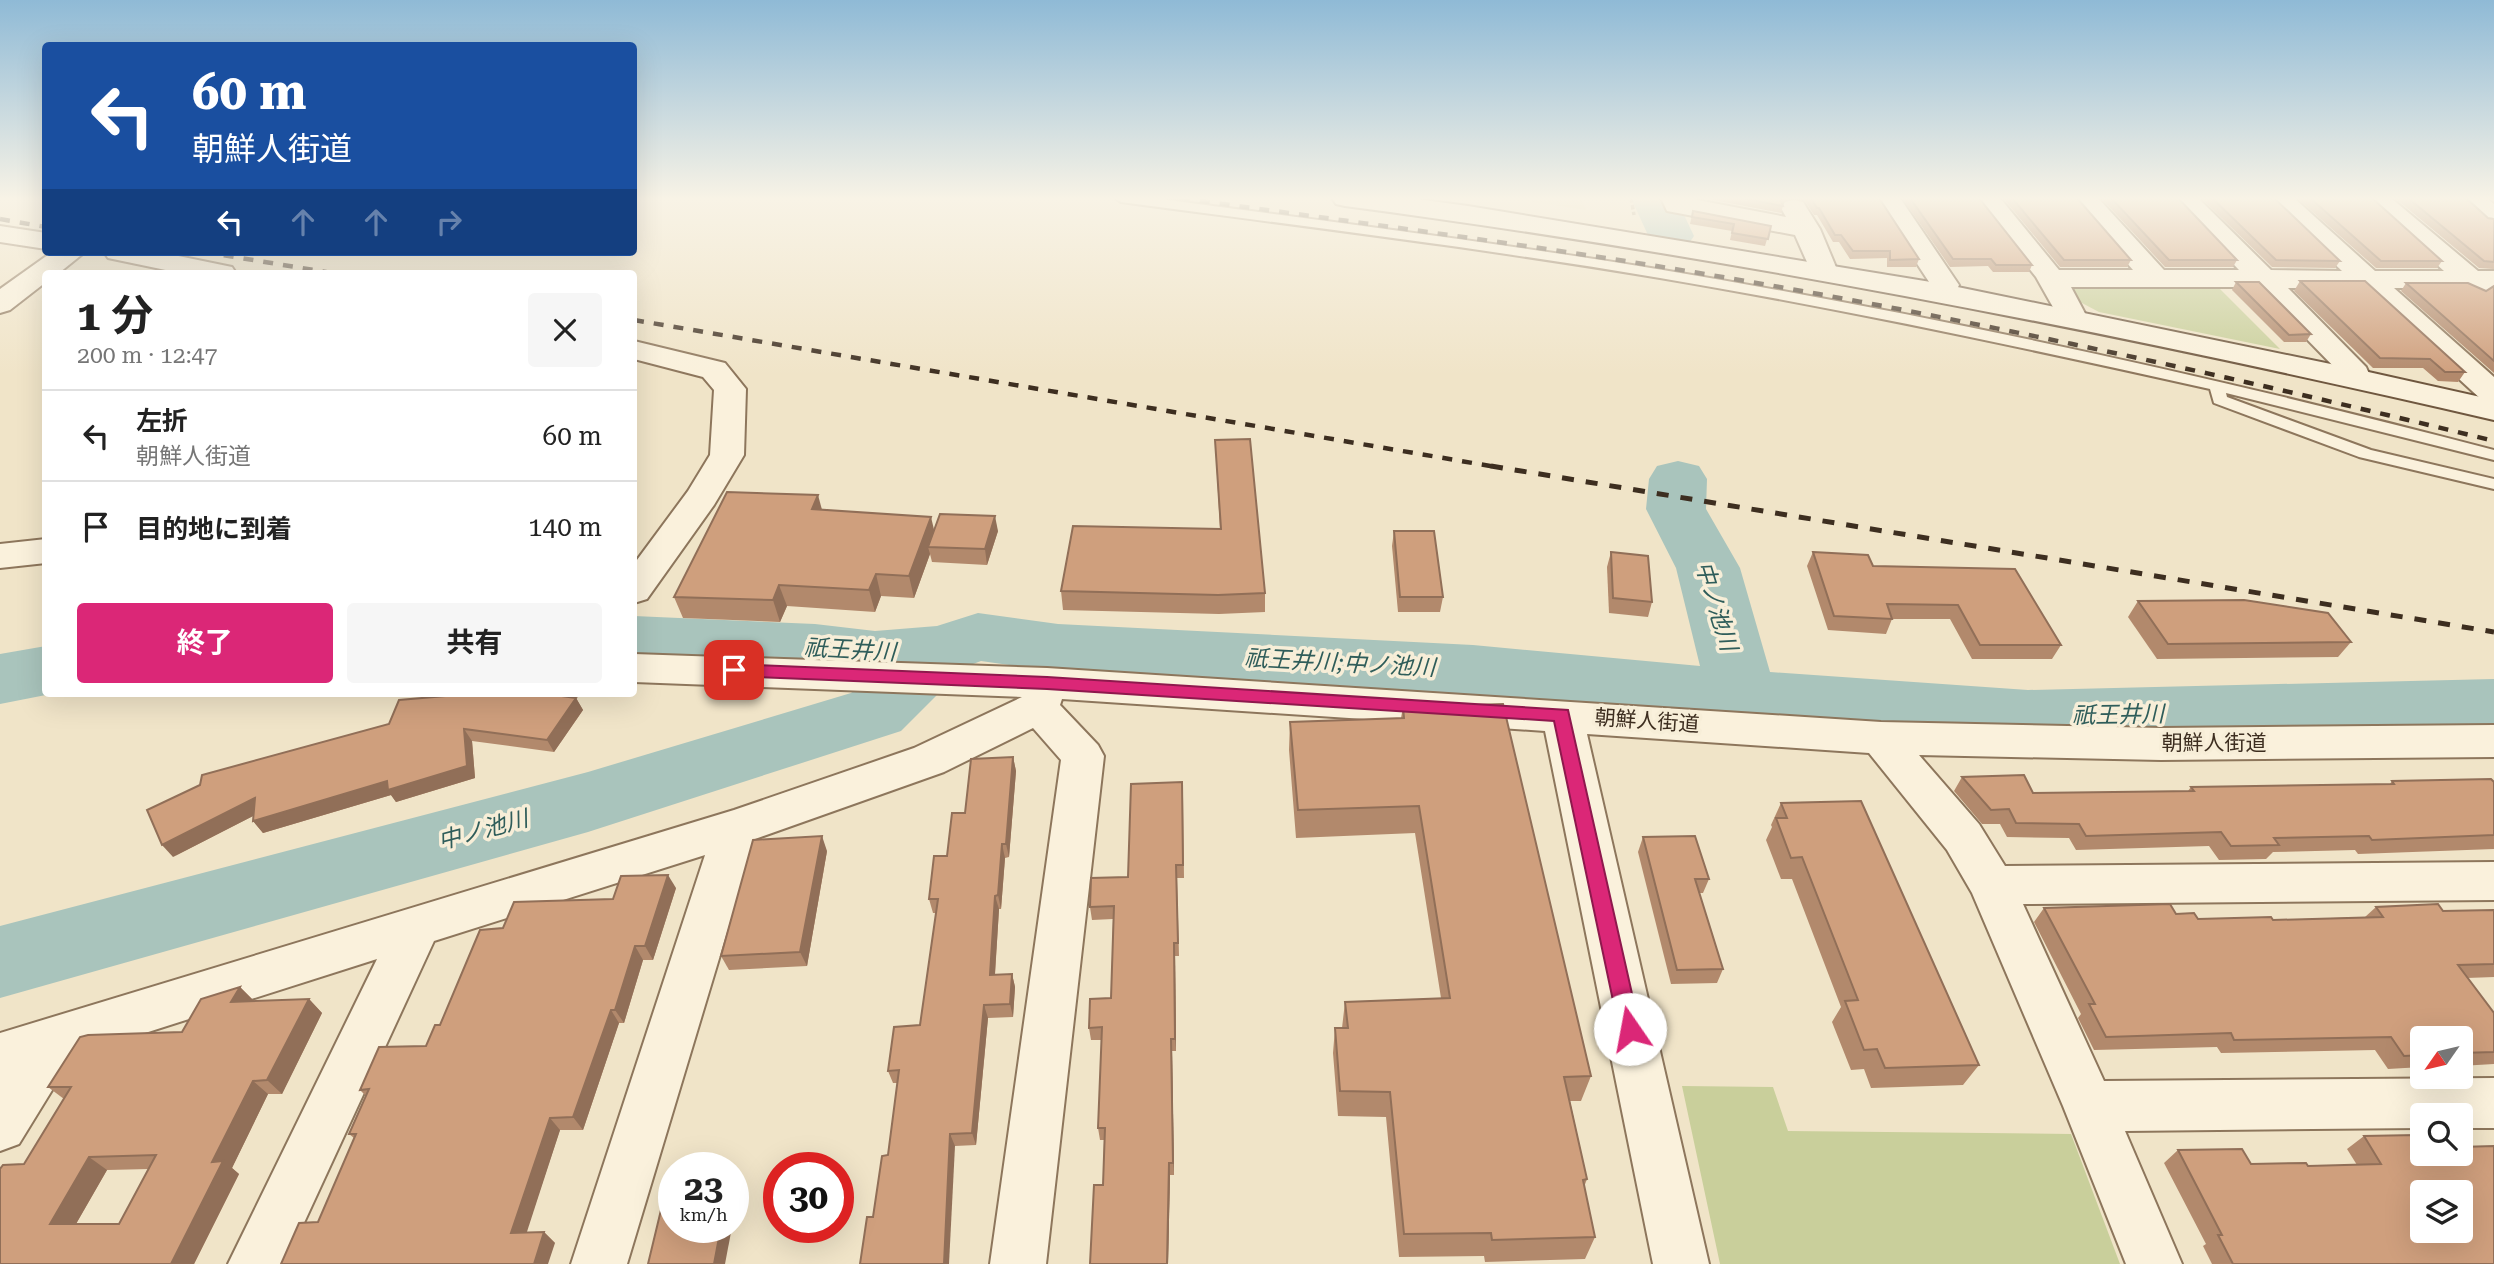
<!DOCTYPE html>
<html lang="ja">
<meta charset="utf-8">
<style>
body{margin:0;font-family:"Roboto Serif","Noto Sans JP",serif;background:#f6f6f6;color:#222;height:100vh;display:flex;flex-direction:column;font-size:26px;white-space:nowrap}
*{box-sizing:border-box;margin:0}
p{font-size:23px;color:#767676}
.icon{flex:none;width:38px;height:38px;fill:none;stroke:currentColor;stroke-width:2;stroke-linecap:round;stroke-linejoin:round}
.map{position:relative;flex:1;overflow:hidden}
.details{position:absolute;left:42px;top:270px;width:595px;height:427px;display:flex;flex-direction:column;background:#fff;border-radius:7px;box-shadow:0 7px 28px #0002}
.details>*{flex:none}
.guide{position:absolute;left:42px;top:42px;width:595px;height:214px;border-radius:7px;box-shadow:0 7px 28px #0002;background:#1a4fa0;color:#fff;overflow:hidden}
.needle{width:46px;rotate:236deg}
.controls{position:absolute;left:2410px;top:1026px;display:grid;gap:14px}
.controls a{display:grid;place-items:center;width:63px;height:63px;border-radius:7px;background:#fff;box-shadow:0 7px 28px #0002;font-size:35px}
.speed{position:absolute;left:658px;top:1152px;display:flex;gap:14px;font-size:35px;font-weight:700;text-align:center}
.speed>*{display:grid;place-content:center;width:91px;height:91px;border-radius:50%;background:#fff;box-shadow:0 7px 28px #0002;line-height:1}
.speed small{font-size:18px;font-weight:400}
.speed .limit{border:10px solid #d22;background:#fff;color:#111}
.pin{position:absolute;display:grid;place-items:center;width:60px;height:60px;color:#fff;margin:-30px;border-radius:14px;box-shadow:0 4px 10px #0006}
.me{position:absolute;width:77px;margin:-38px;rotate:348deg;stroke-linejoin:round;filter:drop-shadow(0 0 5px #0008)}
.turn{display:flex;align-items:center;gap:24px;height:147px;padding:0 35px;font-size:32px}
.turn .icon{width:91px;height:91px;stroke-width:2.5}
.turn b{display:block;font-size:49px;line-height:60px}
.lanes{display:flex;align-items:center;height:66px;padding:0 35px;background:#0003;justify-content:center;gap:35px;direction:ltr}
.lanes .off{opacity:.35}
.round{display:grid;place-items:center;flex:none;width:74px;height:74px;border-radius:7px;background:#f6f6f6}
.head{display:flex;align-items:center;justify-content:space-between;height:119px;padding:0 35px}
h1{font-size:42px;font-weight:700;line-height:52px}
.cta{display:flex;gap:14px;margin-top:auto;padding:14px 35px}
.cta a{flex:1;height:80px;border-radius:7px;background:#db2777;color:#fff;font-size:28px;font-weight:700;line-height:80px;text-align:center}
.cta a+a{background:#f6f6f6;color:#222}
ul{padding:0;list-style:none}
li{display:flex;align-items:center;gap:21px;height:91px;padding:0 35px;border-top:2px solid #e0e0e0}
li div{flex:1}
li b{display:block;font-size:26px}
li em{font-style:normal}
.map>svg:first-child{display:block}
</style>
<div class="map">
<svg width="2494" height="1264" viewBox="0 0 2494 1264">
<rect width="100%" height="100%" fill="#f0e4c8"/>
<!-- farmland -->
<polygon fill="#e6deb5" points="1506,198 1581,198 1586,210"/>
<!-- green -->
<g fill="#c9cf9b">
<polygon points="2217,286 2280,349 2099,312 2080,302 2069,287"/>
<polygon points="1682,1086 1773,1087 1788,1131 2071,1134 2120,1264 1720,1264"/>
</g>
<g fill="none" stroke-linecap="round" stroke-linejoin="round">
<!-- river -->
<g fill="#a9c4bc" fill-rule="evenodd">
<polygon points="1631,198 1676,198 1694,236 1687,246 1670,250 1653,246"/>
<polygon points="1678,461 1699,466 1707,479 1706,509 1740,568 1770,672 2028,690 2494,679 2494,731 2028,744 1742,722 1473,695 1058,672 981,661 965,667 901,731 588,832 0,998 0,926 588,772 851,693 867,678 815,672 634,664 634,616 815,624 875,631 937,626 978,613 1058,624 1473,645 1700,666 1676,568 1646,509 1649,479 1657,466"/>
<polygon points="46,646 46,693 56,693 0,704 0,654"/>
</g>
<!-- lane casing -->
<g stroke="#8d765c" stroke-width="4">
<path id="lane" d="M 1115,198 L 1154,198 C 1324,221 1494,242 1663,270 C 1943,317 2220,378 2494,450 L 2494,460 L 2226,393 L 2227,397 L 2371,450 L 2494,479 L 2494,489 L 2359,457 L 2214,403 L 2210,389 C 2027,348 1844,309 1660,278 C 1481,248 1301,226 1121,202 Z"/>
</g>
<!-- street casing -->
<g stroke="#8d765c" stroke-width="4">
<g id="street">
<polygon points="1661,198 1687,198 1786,217 1781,208 1785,202 1794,200 1803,202 1820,229 1838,272 1834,278 1824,280 1814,278 1795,235 1667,211"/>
<polygon points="1874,198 1900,198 1959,285 1953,299 1943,302 1933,299 1929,293 1931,285"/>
<polygon points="1973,198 2000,198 2059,270 2133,270 2070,198 2098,198 2164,270 2239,270 2170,198 2198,198 2271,270 2342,271 2265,198 2294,198 2375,271 2444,271 2362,198 2391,198 2478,271 2494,271 2494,289 2479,296 2463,288 2394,288 2494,377 2494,404 2483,401 2360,288 2288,288 2366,367 2371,378 2366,385 2355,387 2344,385 2337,370 2256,287 2071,287 2088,319 2083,325 2073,328 2063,325 2036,277"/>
<polygon points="2456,198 2486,198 2494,204 2494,225 2485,223"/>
<polygon points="0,226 46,233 46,249 0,242"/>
<polygon points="52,252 85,252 59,273 46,273 46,282 10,310 0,313 0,289"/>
<polygon points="104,252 159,252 232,267 236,273 180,273 108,258"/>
<polygon points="634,341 725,363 746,389 744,455 714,505 647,599 634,603 634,564 688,491 710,455 714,390 703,377 634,359"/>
<polygon points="46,539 46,563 0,568 0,544"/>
<polygon points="634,654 1047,668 1881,722 2161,728 2494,725 2494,757 2161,760 1919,755 1979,824 2005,866 2494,862 2494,900 2023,904 2104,1081 2494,1078 2494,1128 2460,1128 2460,1115 2422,1115 2422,1128 2125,1131 2182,1264 2126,1264 2063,1106 1972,893 1947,850 1869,753 1587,734 1709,1264 1653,1264 1545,731 1062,699 1060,705 1098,745 1104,756 1046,1264 990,1264 1061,760 1033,728 944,772 755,839 627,1264 571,1264 705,855 434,941 285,1264 228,1264 377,959 73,1056 19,1144 0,1151 0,1033 734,810 914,748 1022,697 634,682"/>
</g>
</g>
<!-- secondary casing -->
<g stroke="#6f573f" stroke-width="4">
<path id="secondary" d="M 1332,198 L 1409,198 L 1468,206 L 1943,284 L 2355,369 L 2494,400 L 2494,420 C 2115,332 1731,257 1345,206 L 1336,204 Z"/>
</g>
<!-- path -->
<polyline stroke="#8d765c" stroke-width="3.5" stroke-dasharray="4.5 2.5" stroke-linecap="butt" points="1631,198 1634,215"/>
<!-- lane -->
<use href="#lane" fill="#faf1dc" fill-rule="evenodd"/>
<!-- street -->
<use href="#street" fill="#faf1dc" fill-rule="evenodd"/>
<!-- secondary -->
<use href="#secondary" fill="#faf1dc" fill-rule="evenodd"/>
<!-- rail-far1 -->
<g stroke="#3d2e20" stroke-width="4.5" stroke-dasharray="10 10" stroke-linecap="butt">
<path d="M 1180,198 C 1353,222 1526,244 1699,273 C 1966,318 2231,376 2494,441"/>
<polyline points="0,219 46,227"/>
<polyline points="204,252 332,273"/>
<polyline points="634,320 1502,468"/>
</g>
<!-- rail -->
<polyline stroke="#3d2e20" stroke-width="5" stroke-dasharray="12 12" stroke-linecap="butt" points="1491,466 2494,632"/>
</g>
<!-- wall -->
<g fill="#b2896c" fill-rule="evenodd">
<polygon points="1703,198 1791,198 1783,201 1782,202 1783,206 1781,213"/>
<polygon points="1798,198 1879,198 1919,259 1916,267 1887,267 1887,258 1850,259 1839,242 1833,242 1817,215 1814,215 1805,201"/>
<polygon points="1902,198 1979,198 2032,265 2029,272 1993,272 1988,266 1950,267"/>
<polygon points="2003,198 2077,198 2131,260 2127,267 2060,267"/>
<polygon points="2101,198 2178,198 2237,260 2233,267 2165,267"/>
<polygon points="2201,198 2274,198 2340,261 2335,268 2272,267"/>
<polygon points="2297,198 2372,198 2442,261 2437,268 2376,268"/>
<polygon points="2395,198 2466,198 2488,218 2494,219 2494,269 2479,268"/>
<polygon points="1693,211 1771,226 1765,246 1730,240 1732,231 1690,224"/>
<polygon points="2300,281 2465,372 2458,382 2438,381 2423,368 2373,368 2294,291"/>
<polygon points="2236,282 2311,334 2306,342 2284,342 2232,290"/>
<polygon points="2406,283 2486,291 2494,286 2494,373 2401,291"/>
<polygon points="1215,440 1265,593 1265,612 1219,614 1063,610 1061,591 1220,529"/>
<polygon points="822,510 934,530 998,531 987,565 932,562 930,554 914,598 881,596 875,612 787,606 780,622 683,618 674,597"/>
<polygon points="1394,531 1443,597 1440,612 1398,612 1392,546"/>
<polygon points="1611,552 1652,602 1648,617 1609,613 1607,567"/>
<polygon points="1813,552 1873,566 2061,645 2052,659 1972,659 1950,619 1892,619 1886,634 1828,630 1807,566"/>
<polygon points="2138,601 2351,642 2338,657 2157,659 2128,617"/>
<polygon points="576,698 583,710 554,752 472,741 475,778 396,802 391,795 263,833 253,821 253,816 173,857 389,724"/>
<polygon points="1403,707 1591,1076 1581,1101 1570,1101 1587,1179 1584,1187 1595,1237 1585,1259 1485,1262 1484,1256 1399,1257 1386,1117 1338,1116 1333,1053 1335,1028 1342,1028 1345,1002 1441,998 1415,833 1296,838 1289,750 1290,722 1401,718"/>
<polygon points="1013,757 1016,771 1009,857 1005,858 1001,909 999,909 995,975 1012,974 1015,987 1013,1017 988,1018 976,1145 955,1146 873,1217 888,1155 898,1083 893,1083 888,1071 920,1025 936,913 933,913 929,899 965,813"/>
<polygon points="1962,777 2033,793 2188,791 2191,787 2390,784 2392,781 2494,782 2494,849 2358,854 2355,850 2273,852 2266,859 2219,860 2209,846 2076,850 2069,838 2007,837 2000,824 1982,824 1954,791"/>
<polygon points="1183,796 1184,878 1177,878 1179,956 1175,956 1176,1051 1172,1051 1174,1175 1170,1175 1168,1264 1090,1264 1103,1185 1104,1140 1100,1140 1098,1128 1102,1040 1091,1040 1089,1028 1111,998 1113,919 1092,920 1090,907 1128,877"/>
<polygon points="1781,803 1979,1065 1963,1085 1871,1088 1864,1069 1851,1070 1832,1022 1841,1007 1792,879 1781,879 1766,840 1772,827 1771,825"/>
<polygon points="1643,837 1709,879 1703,893 1699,893 1723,969 1717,983 1671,984 1638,852"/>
<polygon points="827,851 807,966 729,970 721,956"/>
<polygon points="676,888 653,960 643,960 624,1023 619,1023 583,1130 560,1130 526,1232 544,1232 555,1243 318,1222 354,1138 349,1134 366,1096 360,1090 426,1046 503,928 613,899"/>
<polygon points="2376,907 2443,911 2494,910 2494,977 2467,978 2494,1013 2494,1064 2460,1066 2460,1038 2422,1038 2422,1067 2388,1069 2375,1050 2221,1053 2217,1047 2094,1050 2078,1018 2081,1014 2034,922 2044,908 2176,914 2198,919 2273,920 2365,917"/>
<path d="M 240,987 L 254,1001 L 309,999 L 322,1013 L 282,1094 L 268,1094 L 232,1168 L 239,1174 L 194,1264 L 0,1264 L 24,1164 L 64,1099 L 48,1087 L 182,1032 ZM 149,1169 L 119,1224 L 76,1224 L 107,1170 Z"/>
<polygon points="2364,1136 2494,1264 2212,1264 2203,1246 2206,1244 2164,1163 2178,1150 2251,1164 2308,1166 2357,1165 2347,1149"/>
</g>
<!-- shaded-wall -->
<g fill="#916f58">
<polygon points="818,495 824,517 812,509"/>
<polygon points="995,516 998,531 987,565 985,549"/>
<polygon points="931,517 936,538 928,547 930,554 914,598 909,576"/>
<polygon points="876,574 881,596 875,612 869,590"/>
<polygon points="779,585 787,606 780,622 773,600"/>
<polygon points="576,698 583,710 554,752 547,740"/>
<polygon points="464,729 472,741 475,778 396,802 391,795 263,833 253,821 387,781"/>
<polygon points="1013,757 1016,771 1009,857 1006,844"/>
<polygon points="255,798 265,810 173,857 162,845"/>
<polygon points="822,836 827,851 807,966 800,952"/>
<polygon points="1002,844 1005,858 1001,909 998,895"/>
<polygon points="668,875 676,888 653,960 645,946"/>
<polygon points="995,896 999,909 994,988 990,975"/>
<polygon points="1174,943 1175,956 1176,1051 1175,1039"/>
<polygon points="635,946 643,960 624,1023 615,1010"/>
<polygon points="1012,974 1015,987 1013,1017 1010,1004"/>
<polygon points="240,987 254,1001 231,1002"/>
<polygon points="309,999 322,1013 282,1094 267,1080"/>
<polygon points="984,1005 988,1018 976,1145 972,1133"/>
<polygon points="611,1010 619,1023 583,1130 573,1117"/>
<polygon points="1171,1039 1172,1051 1174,1175 1173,1163"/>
<polygon points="253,1081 268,1094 232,1168 239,1174 194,1264 171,1264 212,1162"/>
<polygon points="550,1118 560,1130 523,1244 511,1233"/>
<polygon points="950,1134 955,1146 949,1264 944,1264"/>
<polygon points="89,1157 107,1170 69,1236 50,1224"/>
<polygon points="1169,1163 1170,1175 1168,1264 1167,1264"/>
<polygon points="721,1227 732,1227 725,1264 714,1264"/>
<polygon points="544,1232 555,1243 548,1264 534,1264"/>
</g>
<!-- building -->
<g fill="#cf9f7d" stroke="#916f58" stroke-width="2" fill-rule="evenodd">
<polygon points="1742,198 1782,198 1781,200 1783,206"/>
<polygon points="1811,198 1879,198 1919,259 1890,260 1890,251 1853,251 1841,235 1835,235 1819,208 1817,208"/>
<polygon points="1910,198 1979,198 2032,265 1996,265 1991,259 1953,259"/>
<polygon points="2012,198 2077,198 2131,260 2064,260"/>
<polygon points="2111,198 2178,198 2237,260 2169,260"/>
<polygon points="2212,198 2274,198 2340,261 2276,260"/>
<polygon points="2310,198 2372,198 2442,261 2381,261"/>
<polygon points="2408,198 2466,198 2488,218 2494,219 2494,262 2484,261"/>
<polygon points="1693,211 1771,226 1768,239 1732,233 1734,224 1692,217"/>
<polygon points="2300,281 2365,281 2465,372 2445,372 2430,359 2380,358"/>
<polygon points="2236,282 2259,282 2311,334 2289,335"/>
<polygon points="2406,283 2468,283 2486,291 2494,286 2494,361"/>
<polygon points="1250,439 1265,593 1218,595 1061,591 1073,526 1221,529 1215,440"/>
<polygon points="727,492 818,495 812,509 931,517 909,576 876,574 869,590 779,585 773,600 674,597"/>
<polygon points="940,514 995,516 985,549 928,547"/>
<polygon points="1394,531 1434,531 1443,597 1400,597"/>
<polygon points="1611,552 1648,556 1652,602 1613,598"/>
<polygon points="1813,552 1868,555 1873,566 2015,569 2061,645 1980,645 1958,605 1887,604 1892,619 1834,616"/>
<polygon points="2244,600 2328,613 2351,642 2168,644 2138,601"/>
<polygon points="459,693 540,693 576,698 547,740 464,729 467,766 388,790 387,781 253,821 255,798 162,845 147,810 200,785 202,775 389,724 399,700 457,695"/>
<polygon points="1503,704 1591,1076 1564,1077 1587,1179 1583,1180 1595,1237 1492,1240 1491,1233 1404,1234 1390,1092 1340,1091 1335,1028 1348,1028 1345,1002 1450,998 1419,806 1298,810 1290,722 1404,718 1403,707"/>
<polygon points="1013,757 1006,844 1002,844 998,895 995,896 990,975 1012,974 1010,1004 984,1005 972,1133 950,1134 944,1264 860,1264 867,1217 873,1217 882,1156 888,1155 899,1070 888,1071 894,1027 920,1025 938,899 929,899 934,856 947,856 952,813 965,813 971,759"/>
<polygon points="2024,775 2033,793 2194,791 2191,787 2394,784 2392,781 2491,779 2494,782 2494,835 2372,840 2369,836 2274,838 2279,845 2231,846 2221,832 2086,836 2079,824 2016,823 2009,809 1991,810 1962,777"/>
<polygon points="1182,782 1183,865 1176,865 1178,943 1174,943 1175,1039 1171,1039 1173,1163 1169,1163 1167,1264 1090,1264 1094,1185 1103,1185 1105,1128 1098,1128 1102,1027 1089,1028 1090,999 1111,998 1114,906 1090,907 1091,878 1128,877 1131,784"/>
<polygon points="1861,801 1979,1065 1885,1068 1877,1049 1864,1050 1845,1001 1858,1000 1802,857 1791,858 1776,818 1787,818 1781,803"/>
<polygon points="822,836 800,952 721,956 753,840"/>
<polygon points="1695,836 1709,879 1695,879 1723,969 1677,970 1643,837"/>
<polygon points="668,875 645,946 635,946 615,1010 611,1010 573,1117 550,1118 511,1233 544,1232 534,1264 281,1264 299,1223 318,1222 356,1134 349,1134 369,1089 360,1090 379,1047 426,1046 435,1025 440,1025 480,930 503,928 514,902 613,899 621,876"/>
<polygon points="2170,904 2176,914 2194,913 2198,919 2271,917 2273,920 2383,917 2376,907 2438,904 2443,911 2494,910 2494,964 2458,965 2494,1013 2494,1052 2460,1053 2460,1038 2422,1038 2422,1055 2404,1056 2391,1037 2234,1040 2231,1033 2106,1037 2089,1004 2095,1004 2044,908"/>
<path d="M 240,987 L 231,1002 L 309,999 L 267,1080 L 253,1081 L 212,1162 L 223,1161 L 171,1264 L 0,1264 L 0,1169 L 3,1165 L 24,1164 L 71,1087 L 48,1087 L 80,1037 L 88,1035 L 182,1032 L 201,999 ZM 156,1155 L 119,1224 L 50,1224 L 89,1157 Z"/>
<path d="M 2417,1135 L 2422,1142 L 2422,1153 L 2460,1153 L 2460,1147 L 2494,1146 L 2494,1264 L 2233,1264 L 2218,1235 L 2222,1235 L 2178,1150 L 2242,1149 L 2251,1164 L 2306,1163 L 2308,1166 L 2381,1164 L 2364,1136 ZM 2422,1192 L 2460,1192 L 2460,1230 L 2422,1230 Z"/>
<polygon points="674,1209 674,1227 721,1227 714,1264 648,1264 661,1210"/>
</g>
<!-- sky -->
<linearGradient id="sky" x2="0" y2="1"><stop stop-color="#8fbad6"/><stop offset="0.53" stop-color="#f8f3e6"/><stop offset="1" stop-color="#f8f3e6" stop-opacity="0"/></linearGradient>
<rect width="2494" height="375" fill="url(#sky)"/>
<!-- route -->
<polygon fill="#db2777" stroke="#8e194d" stroke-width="2" points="734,664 1047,677 1568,710 1640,1029 1637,1035 1630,1038 1622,1035 1619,1029 1554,721 1047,689 734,676 726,670"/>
<g text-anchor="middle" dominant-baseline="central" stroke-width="7" stroke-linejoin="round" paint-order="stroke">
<!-- street labels -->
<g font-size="21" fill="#3d2e20" stroke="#f7eed8">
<text transform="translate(1647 721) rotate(4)">朝鮮人街道</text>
<text x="2214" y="743">朝鮮人街道</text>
</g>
<!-- water labels -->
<g font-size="23" font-style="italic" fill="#2f5d5a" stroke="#f7eed8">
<text transform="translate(1716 606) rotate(73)">中ノ池川</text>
<text transform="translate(850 650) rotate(3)">祇王井川</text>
<text transform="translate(1340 663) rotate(3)">祇王井川;中ノ池川</text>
<text transform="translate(2118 715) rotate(-1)">祇王井川</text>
<text transform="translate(483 830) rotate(-15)">中ノ池川</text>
</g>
</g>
</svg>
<div class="controls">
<a><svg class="needle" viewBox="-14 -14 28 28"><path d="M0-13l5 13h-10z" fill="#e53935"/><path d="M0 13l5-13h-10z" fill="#767676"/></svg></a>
<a><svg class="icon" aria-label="search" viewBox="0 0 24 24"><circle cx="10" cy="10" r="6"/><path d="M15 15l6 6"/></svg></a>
<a><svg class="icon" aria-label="layers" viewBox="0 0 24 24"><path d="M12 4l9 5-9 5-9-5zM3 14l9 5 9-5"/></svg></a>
</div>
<div class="speed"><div>23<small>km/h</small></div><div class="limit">30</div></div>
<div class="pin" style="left:734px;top:670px;background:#d93025"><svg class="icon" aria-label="arrive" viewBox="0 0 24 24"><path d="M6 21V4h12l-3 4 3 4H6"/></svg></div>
<svg class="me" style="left:1630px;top:1029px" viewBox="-20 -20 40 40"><circle r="19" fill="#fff"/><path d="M0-13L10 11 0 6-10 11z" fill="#db2777"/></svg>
<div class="guide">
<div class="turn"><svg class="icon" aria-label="left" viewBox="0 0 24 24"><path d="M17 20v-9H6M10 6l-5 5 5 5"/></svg><div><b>60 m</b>朝鮮人街道</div></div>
<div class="lanes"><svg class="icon" aria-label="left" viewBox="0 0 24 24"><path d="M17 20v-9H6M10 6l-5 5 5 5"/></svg><svg class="icon off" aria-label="ahead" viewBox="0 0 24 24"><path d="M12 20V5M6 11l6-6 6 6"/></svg><svg class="icon off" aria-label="ahead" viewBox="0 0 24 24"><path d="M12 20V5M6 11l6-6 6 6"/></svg><svg class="icon off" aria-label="right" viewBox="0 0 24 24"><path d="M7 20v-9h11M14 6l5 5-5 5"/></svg></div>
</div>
<section class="details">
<div class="head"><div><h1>1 分</h1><p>200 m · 12:47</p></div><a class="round"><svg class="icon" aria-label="close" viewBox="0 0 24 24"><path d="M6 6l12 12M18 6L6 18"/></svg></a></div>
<ul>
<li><svg class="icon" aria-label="left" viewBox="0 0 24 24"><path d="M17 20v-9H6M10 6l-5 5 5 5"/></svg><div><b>左折</b><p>朝鮮人街道</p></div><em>60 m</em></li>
<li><svg class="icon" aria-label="arrive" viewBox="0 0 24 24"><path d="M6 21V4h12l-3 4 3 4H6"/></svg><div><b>目的地に到着</b></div><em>140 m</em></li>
</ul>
<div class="cta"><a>終了</a><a>共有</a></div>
</section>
</div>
